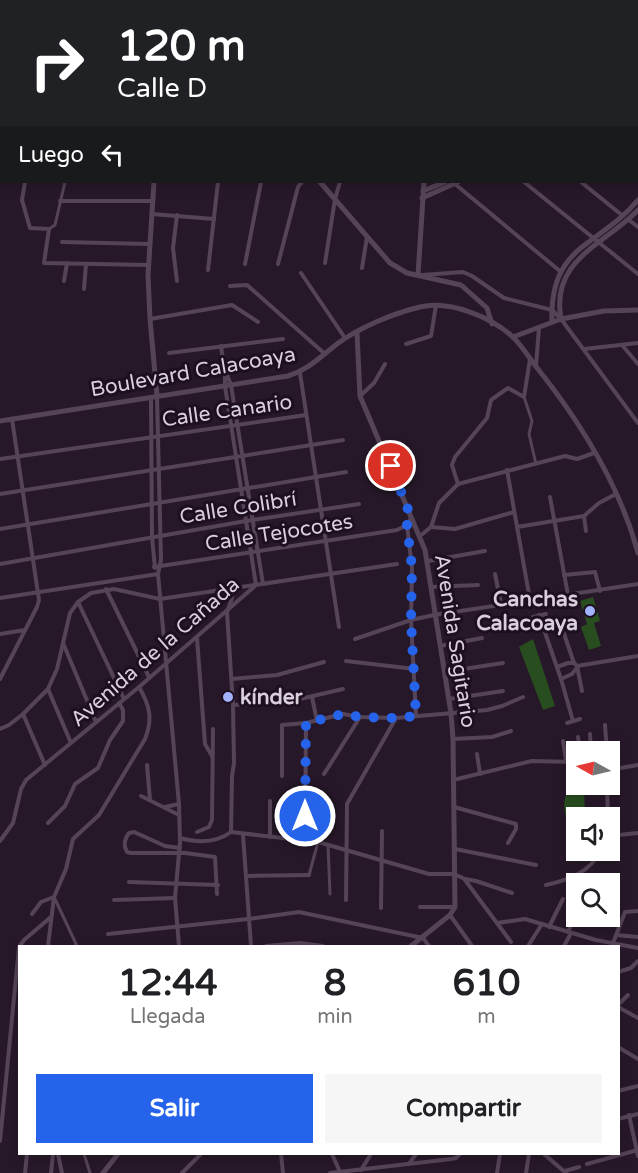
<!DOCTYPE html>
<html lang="es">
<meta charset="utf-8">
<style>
body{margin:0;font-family:"Varela Round",sans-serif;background:#f6f6f6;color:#202124;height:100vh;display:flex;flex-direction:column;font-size:22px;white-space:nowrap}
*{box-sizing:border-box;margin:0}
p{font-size:20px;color:#757577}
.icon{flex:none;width:33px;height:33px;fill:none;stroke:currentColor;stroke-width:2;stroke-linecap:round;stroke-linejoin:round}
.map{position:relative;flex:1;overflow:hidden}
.side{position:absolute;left:18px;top:945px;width:602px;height:210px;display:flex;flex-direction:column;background:#fff;border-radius:0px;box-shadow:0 3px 9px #0003}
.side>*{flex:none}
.guide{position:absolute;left:0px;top:0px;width:639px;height:183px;box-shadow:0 3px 9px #0003;background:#202124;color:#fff;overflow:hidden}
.needle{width:39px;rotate:278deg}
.fabs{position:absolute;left:566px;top:741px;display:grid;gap:12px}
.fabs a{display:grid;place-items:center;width:54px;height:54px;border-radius:0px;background:#fff;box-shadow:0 3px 9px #0003;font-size:30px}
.pin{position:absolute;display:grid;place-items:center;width:51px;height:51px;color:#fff;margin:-26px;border:3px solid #fff;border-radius:50%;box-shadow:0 2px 6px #0007}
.me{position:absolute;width:66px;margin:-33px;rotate:0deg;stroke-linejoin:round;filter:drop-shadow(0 0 4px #0008)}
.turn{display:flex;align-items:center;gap:21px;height:126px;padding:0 18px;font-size:27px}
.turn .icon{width:78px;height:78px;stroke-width:2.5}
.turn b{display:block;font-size:42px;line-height:51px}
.then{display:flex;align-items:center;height:57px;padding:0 18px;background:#0003;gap:12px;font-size:22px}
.eta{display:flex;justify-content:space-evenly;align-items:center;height:102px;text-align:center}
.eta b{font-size:36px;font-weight:700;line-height:42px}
.cta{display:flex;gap:12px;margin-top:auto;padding:12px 18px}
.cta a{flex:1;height:69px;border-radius:0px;background:#2563eb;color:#fff;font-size:24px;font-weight:700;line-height:69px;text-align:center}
.cta a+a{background:#f6f6f6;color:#202124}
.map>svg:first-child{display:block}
</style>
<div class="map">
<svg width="638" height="1173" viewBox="0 0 638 1173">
<rect width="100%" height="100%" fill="#271829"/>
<!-- green -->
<g fill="#284d1f">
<polygon points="593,597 600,621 594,623 601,646 589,650 581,627 587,624 580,601"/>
<polygon points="533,639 555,706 543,710 519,647"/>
<path d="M 576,769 L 576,784 L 584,785 L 585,817 L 576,818 L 576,829 L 571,828 C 557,800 568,795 576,769 Z"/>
</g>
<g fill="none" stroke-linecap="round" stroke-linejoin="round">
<!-- pedestrian -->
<g stroke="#554457" stroke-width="3">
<polyline points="49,229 55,225 65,182"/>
<polyline points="524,397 532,421 529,434 536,464"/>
<polyline points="328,845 330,894"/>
<polyline points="309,875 318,842"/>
<polyline points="55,899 77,946"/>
<polyline points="84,1154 90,1173"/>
</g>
<!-- minor -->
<g stroke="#554457" stroke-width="4">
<polyline points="325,0 325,2"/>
<polyline points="475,0 477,2"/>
<polyline points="530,0 532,2"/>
<polyline points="590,0 592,2"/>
<polyline points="638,132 638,133"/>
<polyline points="25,182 22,200 30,228 49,229 44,263 148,265"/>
<polyline points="524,182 638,274"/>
<polyline points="581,182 623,216"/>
<polyline points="455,184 561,272"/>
<polyline points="60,201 152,201"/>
<polyline points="152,214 214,219"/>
<polyline points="629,220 638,227"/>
<polyline points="62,242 149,244"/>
<polyline points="325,263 335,199 340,182"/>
<polyline points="245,264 261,182"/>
<polyline points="278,264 298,187 302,182"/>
<polyline points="362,268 367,237"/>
<polyline points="208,270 218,182"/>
<polyline points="301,273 345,338"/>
<polyline points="422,275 463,272 472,276 504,298 552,310 561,319 638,423"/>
<polyline points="64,281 67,263"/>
<polyline points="177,281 173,248 177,215"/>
<polyline points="230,286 247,285 325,354"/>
<polyline points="84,289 86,264"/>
<polyline points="150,319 232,305 258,322"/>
<polyline points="406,344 431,336 436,305"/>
<polyline points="622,345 638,364"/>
<polyline points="584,349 638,343"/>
<polyline points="169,353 283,339"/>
<polyline points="536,365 539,328"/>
<polyline points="300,373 339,627"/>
<polyline points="227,375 231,385 263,584"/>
<polyline points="157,396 161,560 158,574 179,804 180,842 175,898 179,946"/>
<polyline points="360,396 374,383 385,364"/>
<polyline points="151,397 152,537 155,568"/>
<polyline points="0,459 306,415"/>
<polyline points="391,466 413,457"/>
<polyline points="507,470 530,600"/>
<polyline points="458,484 452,465 455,457 487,418 491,400 508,388 524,397 530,359"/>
<polyline points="0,494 343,440"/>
<polyline points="550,497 568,595"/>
<polyline points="584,516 586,531"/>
<polyline points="411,518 407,525 412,568 411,620 416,716"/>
<polyline points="431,527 455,529 514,512"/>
<polyline points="517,527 584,516 599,503 616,494"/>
<polyline points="0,529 346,472"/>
<polyline points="420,536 431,527 439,503 458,484 565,456 577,459 594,453"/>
<polyline points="428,561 485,551"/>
<polyline points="0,564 246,521 359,504"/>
<polyline points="154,567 397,530 407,525"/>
<polyline points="495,574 501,604"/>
<polyline points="564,575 595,572 600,591"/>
<polyline points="431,587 478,585"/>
<polyline points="106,589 149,677"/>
<polyline points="228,590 232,598 227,612 233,705 234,763 232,776 231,832"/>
<polyline points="0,598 158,574"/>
<polyline points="78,602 124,699"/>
<polyline points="539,615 561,679 573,721"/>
<polyline points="533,617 546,614"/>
<polyline points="562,628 574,663 577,666 582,691"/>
<polyline points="0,634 25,630"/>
<polyline points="197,638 205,744 212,756"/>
<polyline points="355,639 411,620 434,615 638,584"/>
<polyline points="63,643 96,722"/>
<polyline points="440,646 482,638"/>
<polyline points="346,661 415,669"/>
<polyline points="577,666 638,656"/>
<polyline points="557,667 568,663 574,663"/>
<polyline points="444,672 503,663"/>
<polyline points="0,679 37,607 39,600 12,419"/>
<polyline points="232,679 277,675 324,662"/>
<polyline points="561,679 572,674 576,669"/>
<polyline points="48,689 71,743"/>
<polyline points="312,697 317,721"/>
<polyline points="449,699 503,691"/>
<polyline points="233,705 287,702 343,689"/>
<polyline points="23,714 45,765"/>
<polyline points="567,723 580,719"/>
<polyline points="605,725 607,752"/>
<polyline points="0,729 9,725 23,714 48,689 57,669 70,613 78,602 91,593 114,589 160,599 397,564"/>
<polyline points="590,734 591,752"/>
<polyline points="578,737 580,752"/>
<polyline points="453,739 492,737 511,731"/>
<polyline points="563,741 566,761"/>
<polyline points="477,754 480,774"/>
<polyline points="147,765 150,800"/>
<polyline points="609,770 638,765"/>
<polyline points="324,774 360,717"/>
<polyline points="282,776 282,725 306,723 343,714 360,717 396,718 487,710 502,706 523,697"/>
<polyline points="453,780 532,761 576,762"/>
<polyline points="607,784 608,818"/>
<polyline points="141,796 179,815"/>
<polyline points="270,801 270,837"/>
<polyline points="165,807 179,804"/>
<polyline points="454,807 516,824 516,829 508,843"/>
<polyline points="48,823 65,806 75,784 98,768 110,740 123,721 123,710 119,703"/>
<polyline points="197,832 209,827 212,820 213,729"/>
<polyline points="243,835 251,946"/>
<polyline points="609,836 638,833"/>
<path d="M 180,838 C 198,843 216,843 231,832 L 318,842 L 429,874 L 454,874 L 465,879 L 476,881 L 512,893"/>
<polyline points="305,840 306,724"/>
<polyline points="0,841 13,823 21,789 26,780 139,687 256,585 225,386 225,373 221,346"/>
<path d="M 180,848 L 165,846 L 134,832 L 129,833 C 125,838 123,845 127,852 L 131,853 L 185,853 L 215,857 L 217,894"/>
<polyline points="455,849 536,865"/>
<polyline points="246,876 309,875"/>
<polyline points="465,880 511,942"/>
<polyline points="129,882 218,885"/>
<path d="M 546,885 C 568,880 590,873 601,850"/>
<polyline points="114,900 175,898"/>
<polyline points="346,900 347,804 396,718"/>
<polyline points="420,907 454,907"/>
<polyline points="381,908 382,831"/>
<polyline points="32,914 41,902 54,897"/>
<polyline points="450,915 472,946"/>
<polyline points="497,923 525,919 596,940 638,948"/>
<polyline points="549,927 563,899"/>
<polyline points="568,932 576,914"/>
<polyline points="108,934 248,919 299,912 423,938 429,946"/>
<polyline points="616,935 638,937"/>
<polyline points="613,943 625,912 638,911"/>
<path d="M 48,946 L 54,897 L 66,869 L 73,839 L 99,815 L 145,739 C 153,719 150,706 139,687"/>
<polyline points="266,946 300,943 323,946"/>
<polyline points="528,946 542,924"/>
<polyline points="564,946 571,933"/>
<polyline points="618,972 631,968 638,961"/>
<polyline points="618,1005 628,995"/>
<polyline points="618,1007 638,1018"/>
<polyline points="618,1047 638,1059"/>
<polyline points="618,1091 638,1086"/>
<polyline points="629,1115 638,1156"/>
<polyline points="618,1119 638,1114"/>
<polyline points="0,1141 19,947 24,940 51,917"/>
<polyline points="58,1154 62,1173"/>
<polyline points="281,1154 283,1173"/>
<polyline points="332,1154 340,1172"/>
<polyline points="544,1154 566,1173"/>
<polyline points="409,1164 416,1154"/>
<polyline points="587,1164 638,1150"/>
<polyline points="361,1170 371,1154"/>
<polyline points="565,1171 579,1167"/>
<polyline points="25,1173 27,1154"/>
<polyline points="51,1173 53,1154"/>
<polyline points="182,1173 201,1154"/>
<polyline points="330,1173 451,1159 456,1158 460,1154"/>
<polyline points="497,1173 500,1154"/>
<polyline points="526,1173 529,1154"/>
</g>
<!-- tertiary -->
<g stroke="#554457" stroke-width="5">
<polyline points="134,0 139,2"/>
<polyline points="618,0 631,2"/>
<polyline points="166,2 166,0"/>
<polyline points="458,2 458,0"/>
<polyline points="599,2 600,0"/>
<polyline points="154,182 148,275 150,319 157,396"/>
<polyline points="320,182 390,263 407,273 461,285 487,308 492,324"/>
<polyline points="423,191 445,182"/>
<polyline points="422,198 458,182"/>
<polyline points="418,275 424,182"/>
<path d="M 561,319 C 550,259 605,245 638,210"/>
<path d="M 552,322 C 549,244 599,247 638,200"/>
<polyline points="357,333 360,396 425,550 451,713 453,739 455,907 450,915 411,946"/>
<polyline points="513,337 561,319 604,311 638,310"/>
<path d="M 0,421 L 288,376 C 308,370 320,357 337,344 C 358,328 394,313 420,307 C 450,300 491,317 513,337 C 522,346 530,359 538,369 C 581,423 620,486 638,553"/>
<polyline points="103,1173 118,1154"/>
</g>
<!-- primary -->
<g stroke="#54847f" stroke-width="6">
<polyline points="73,2 76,0"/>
<polyline points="116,2 118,0"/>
<polyline points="0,37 2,37"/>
<polyline points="0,69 2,68"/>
<polyline points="0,77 2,76"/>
</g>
</g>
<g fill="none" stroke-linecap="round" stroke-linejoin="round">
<!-- route -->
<polyline stroke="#2563eb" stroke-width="10" stroke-dasharray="0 18" points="305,816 306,723 343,714 360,717 396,718 416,716 411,620 412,568 407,525 411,517 391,466"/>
</g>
<!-- markers -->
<g fill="#a2b2fd" stroke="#1d0f20" stroke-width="2">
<circle cx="590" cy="611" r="6"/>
<circle cx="228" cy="697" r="6"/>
</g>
<g text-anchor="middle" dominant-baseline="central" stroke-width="6" stroke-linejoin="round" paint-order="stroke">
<!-- street labels -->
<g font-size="21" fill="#d9cfdb" stroke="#1d0f20">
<text transform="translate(193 372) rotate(-10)">Boulevard Calacoaya</text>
<text transform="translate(227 411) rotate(-8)">Calle Canario</text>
<text transform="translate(238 508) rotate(-9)">Calle Colibrí</text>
<text transform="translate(279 533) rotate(-9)">Calle Tejocotes</text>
<text transform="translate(455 641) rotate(81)">Avenida Sagitario</text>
<text transform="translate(155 652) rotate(-41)">Avenida de la Cañada</text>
</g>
<!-- poi labels -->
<g font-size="21" font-weight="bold" fill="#d9cfdb" stroke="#1d0f20" text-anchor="end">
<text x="578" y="599">Canchas<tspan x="578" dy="24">Calacoaya</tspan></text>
<text x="240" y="697" text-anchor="start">kínder</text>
</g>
</g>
</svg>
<div class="fabs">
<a><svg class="needle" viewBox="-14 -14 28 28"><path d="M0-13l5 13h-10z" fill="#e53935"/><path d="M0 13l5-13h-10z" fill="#757577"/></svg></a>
<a><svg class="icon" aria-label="sound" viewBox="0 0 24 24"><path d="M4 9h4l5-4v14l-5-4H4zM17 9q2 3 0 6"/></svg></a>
<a><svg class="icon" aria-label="search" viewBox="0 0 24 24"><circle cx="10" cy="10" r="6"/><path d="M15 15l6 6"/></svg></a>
</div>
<div class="pin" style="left:391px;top:466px;background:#d93025"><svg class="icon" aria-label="arrive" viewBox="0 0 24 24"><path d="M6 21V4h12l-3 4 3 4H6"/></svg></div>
<svg class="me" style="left:305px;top:816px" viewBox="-20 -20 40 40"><circle r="17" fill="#2563eb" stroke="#fff" stroke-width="3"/><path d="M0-11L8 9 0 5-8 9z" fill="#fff"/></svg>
<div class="guide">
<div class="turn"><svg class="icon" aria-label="right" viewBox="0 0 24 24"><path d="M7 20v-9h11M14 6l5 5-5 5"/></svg><div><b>120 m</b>Calle D</div></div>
<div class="then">Luego<svg class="icon" aria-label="left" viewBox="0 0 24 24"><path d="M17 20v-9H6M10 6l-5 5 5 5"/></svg></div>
</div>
<section class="side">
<div class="eta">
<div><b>12:44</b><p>Llegada</p></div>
<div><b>8</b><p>min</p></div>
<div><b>610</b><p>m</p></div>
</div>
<div class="cta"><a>Salir</a><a>Compartir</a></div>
</section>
</div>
